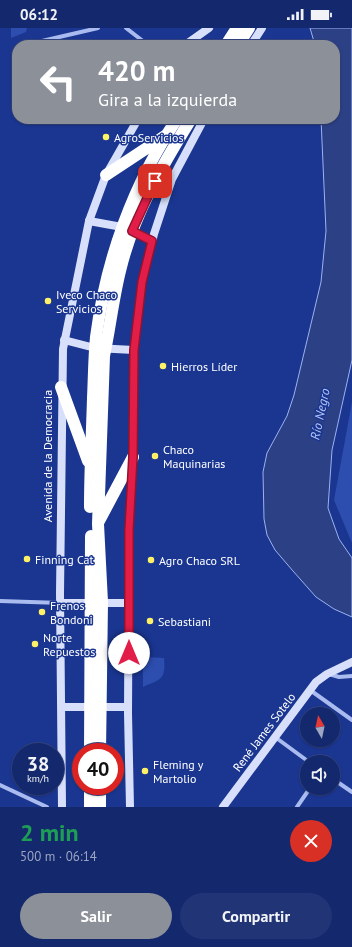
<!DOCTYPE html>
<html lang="es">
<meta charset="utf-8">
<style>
body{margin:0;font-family:"PT Sans",sans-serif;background:#213475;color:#f1f3f6;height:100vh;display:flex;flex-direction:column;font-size:15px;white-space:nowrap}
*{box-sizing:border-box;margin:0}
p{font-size:13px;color:#9da6c2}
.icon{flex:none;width:22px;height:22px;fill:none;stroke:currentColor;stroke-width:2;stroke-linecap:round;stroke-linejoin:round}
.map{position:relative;height:779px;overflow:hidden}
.details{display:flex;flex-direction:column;background:#14286d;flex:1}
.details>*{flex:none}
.hud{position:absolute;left:12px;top:12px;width:328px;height:84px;border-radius:16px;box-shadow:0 1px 3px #0004,0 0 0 1px #334480;background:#8c9099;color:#fff;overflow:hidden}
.needle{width:26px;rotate:351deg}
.buttons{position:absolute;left:300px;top:679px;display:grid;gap:8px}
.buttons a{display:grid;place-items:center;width:40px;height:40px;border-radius:50%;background:#14286d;box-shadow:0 1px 3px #0004,0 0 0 1px #334480;font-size:20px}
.speed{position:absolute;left:12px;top:715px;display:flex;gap:8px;font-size:20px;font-weight:700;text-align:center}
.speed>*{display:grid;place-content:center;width:52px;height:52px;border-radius:50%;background:#14286d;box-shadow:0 1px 3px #0004,0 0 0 1px #334480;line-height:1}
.speed small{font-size:10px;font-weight:400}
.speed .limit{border:6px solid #d22;background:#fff;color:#111}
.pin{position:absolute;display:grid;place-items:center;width:34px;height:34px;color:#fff;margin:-17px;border-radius:8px;box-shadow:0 2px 6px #0006}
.me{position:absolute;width:44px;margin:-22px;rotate:0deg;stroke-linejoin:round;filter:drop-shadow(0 0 3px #0008)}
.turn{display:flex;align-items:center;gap:14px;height:84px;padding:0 20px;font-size:18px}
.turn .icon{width:52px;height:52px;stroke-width:2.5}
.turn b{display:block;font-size:28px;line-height:34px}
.round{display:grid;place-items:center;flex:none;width:42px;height:42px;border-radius:21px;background:#213475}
.head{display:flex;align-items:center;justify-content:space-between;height:68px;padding:0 20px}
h1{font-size:24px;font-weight:700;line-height:30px;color:#1e9e55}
.primary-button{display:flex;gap:8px;margin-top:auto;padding:8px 20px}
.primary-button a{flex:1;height:46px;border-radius:24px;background:#8c9099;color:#fff;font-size:16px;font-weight:700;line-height:46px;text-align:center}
.primary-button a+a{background:#213475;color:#f1f3f6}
.status{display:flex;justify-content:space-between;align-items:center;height:28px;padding:0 20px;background:#14286d;direction:ltr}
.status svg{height:11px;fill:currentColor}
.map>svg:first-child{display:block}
</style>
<div class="status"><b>06:12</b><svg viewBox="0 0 49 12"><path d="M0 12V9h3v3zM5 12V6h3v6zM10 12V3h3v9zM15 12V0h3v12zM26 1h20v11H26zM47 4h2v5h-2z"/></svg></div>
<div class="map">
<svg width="352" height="779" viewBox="0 0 352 779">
<rect width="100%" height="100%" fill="#1a3691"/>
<!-- green -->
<g fill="#2d4eaf">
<polygon points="11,0 27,0 26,4 11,10"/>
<polygon points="352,374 352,515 334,472"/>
<path d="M 143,629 L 164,630 C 166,652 161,651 143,659 Z"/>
</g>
<!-- water -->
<polygon fill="#2c4085" stroke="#9cb2f1" points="310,0 352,0 352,332 332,422 328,480 339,511 352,530 352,589 334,581 316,569 293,543 275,522 267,507 264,491 263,444 267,425 287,388 294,367 321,254 326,203 321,91 335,91 335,17 315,17"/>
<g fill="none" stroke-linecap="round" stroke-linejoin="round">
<!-- street -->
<g stroke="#a9bbef" stroke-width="4">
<polyline points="126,0 148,17"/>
<polyline points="29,16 98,0"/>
<polyline points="0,573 61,575"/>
<polyline points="329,646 339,649 352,648"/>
<polyline points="310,662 352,692"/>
<polyline points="275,709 309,734"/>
<polyline points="333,751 352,764"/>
<polyline points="0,757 47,779"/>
<polyline points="297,779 310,760"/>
</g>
<!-- secondary -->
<g stroke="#d7dffa" stroke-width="8">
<polyline points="185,17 209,0"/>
<polyline points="251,17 262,0"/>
<polyline points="89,193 122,199 152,213"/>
<polyline points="64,312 95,320 134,322"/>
<polyline points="61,575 129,575"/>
<polyline points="62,679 128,679"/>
<polyline points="62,779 60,566 63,321 89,193 106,147 138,91"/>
<polyline points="130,779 128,685 129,501 133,429 134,322 142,254 154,206 172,151 204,91"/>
<polyline points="223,779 316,654 327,646 352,634"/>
</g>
<!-- highway -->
<g stroke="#fff" stroke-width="12">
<polyline points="226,17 237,0"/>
<polyline points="238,17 249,0"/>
<polyline points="106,147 165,108"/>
<polyline points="61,359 88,433"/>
<path d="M 90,479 C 90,443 92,406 93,370 C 94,349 94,329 96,309 C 106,232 133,156 177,91"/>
<polyline points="99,493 133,429"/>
<polyline points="90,724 91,508"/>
<path d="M 100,724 L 102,574 L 98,496 L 104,328 C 110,300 113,271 120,243 C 133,188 161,139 191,91"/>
<polyline points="90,779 90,758"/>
<polyline points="100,779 100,758"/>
</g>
</g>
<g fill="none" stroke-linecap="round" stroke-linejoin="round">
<!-- route casing -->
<g stroke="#92132f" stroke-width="10">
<polyline id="route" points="129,625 129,502 133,429 134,322 142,254 152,213 132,203 155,153"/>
</g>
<!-- route -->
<use href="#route" stroke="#e11d48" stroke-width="7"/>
</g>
<!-- markers -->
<g fill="#fff267" stroke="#1a3691" stroke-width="1.5">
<circle cx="106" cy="109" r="4"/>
<circle cx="48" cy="273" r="4"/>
<circle cx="163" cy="338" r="4"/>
<circle cx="155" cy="428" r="4"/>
<circle cx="27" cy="531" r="4"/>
<circle cx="151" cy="532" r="4"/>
<circle cx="42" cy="584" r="4"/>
<circle cx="150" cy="593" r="4"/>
<circle cx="35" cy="616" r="4"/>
<circle cx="145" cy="743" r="4"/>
</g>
<g text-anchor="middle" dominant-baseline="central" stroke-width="3" stroke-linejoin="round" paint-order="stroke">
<!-- poi labels -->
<g font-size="12" fill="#fff" stroke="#1a3691" text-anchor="start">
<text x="114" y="109">AgroServicios</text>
<text x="56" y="266">Iveco Chaco<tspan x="56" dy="14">Servicios</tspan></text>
<text x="171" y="338">Hierros Líder</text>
<text x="163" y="421">Chaco<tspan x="163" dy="14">Maquinarias</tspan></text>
<text x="35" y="531">Finning Cat</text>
<text x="159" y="532">Agro Chaco SRL</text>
<text x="50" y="577">Frenos<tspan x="50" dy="14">Bondoni</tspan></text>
<text x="158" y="593">Sebastiani</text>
<text x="43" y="609">Norte<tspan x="43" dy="14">Repuestos</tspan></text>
<text x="153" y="736">Fleming y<tspan x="153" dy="14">Martolio</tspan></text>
</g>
<!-- street labels -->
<g font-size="12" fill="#fff" stroke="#1a3691">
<text transform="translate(47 428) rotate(-90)">Avenida de la Democracia</text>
<text transform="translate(264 704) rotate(-53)">René James Sotelo</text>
</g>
<!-- water labels -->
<g font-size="13" font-style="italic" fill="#b6c6f6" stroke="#1a3691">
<text transform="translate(320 386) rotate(-78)">Río Negro</text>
</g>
</g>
</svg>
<div class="buttons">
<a><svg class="needle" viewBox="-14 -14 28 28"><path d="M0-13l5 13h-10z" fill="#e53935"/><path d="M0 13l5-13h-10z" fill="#9da6c2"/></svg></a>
<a><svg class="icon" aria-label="sound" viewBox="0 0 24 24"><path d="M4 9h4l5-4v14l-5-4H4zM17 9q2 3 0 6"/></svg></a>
</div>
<div class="speed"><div>38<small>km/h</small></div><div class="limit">40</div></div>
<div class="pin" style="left:155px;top:153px;background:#d93025"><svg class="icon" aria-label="arrive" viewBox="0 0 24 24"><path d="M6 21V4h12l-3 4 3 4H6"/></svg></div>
<svg class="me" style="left:129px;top:625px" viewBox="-20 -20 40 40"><circle r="19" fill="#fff"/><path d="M0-13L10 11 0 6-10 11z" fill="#e11d48"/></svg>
<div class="hud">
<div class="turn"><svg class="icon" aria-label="left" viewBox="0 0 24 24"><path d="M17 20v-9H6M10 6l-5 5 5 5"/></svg><div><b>420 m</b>Gira a la izquierda</div></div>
</div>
</div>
<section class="details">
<div class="head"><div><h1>2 min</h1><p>500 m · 06:14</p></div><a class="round" style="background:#d93025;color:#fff"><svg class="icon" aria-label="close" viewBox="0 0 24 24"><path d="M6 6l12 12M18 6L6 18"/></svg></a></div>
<div class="primary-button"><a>Salir</a><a>Compartir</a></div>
</section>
